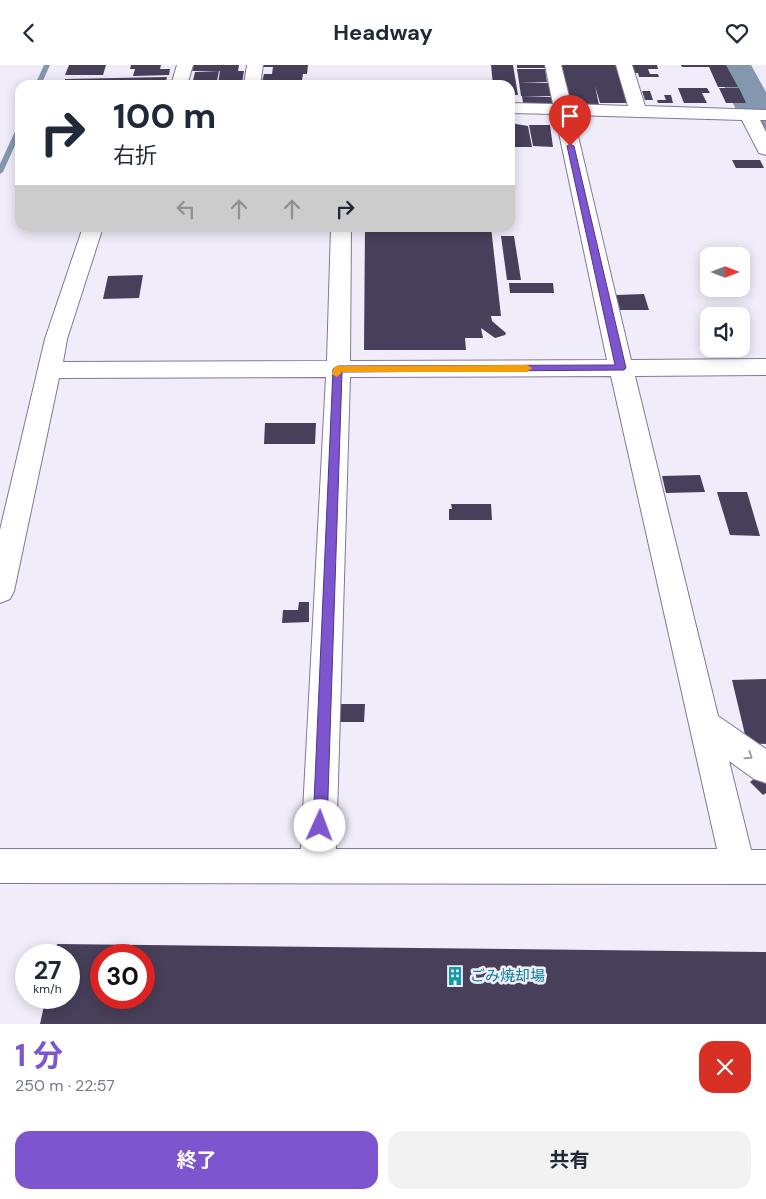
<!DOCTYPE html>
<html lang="ja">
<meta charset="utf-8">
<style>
body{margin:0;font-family:"DM Sans","Noto Sans JP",sans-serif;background:#f2f2f3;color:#1f2937;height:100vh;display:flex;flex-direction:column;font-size:19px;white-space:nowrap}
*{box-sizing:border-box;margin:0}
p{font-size:16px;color:#747a83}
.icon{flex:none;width:28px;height:28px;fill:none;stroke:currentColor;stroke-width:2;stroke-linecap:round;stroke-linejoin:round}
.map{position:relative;height:959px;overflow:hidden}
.details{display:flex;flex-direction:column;background:#fff;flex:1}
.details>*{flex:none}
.banner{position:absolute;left:15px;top:15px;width:500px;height:152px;border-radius:15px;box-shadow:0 2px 12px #0003;background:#fff;color:#1f2937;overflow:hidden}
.needle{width:32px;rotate:90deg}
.buttons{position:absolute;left:700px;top:182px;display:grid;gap:10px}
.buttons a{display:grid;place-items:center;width:50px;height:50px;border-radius:10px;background:#fff;box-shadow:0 2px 12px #0003;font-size:25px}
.speed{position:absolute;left:15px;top:879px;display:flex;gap:10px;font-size:25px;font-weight:700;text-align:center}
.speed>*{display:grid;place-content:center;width:65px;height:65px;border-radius:50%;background:#fff;box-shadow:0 2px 12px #0003;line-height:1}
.speed small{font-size:12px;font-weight:400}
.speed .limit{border:8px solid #d22;background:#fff;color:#111}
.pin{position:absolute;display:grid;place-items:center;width:42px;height:42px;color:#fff;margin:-51px -21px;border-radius:50% 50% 50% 0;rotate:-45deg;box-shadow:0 0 5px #0007}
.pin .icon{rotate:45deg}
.me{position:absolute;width:55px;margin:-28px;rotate:2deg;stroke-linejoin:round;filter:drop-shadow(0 0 4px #0008)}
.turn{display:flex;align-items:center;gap:18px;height:105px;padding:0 15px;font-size:22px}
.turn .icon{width:65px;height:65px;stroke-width:2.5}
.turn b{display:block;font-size:35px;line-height:42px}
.lanes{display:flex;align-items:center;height:48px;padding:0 15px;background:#0003;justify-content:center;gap:25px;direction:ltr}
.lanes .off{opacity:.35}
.round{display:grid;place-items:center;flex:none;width:52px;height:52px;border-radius:15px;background:#f2f2f3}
.head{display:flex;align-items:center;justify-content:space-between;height:85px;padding:0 15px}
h1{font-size:30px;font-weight:700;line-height:38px;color:#7c55cf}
.primary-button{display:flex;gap:10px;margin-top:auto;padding:10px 15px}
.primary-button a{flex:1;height:58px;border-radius:15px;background:#7c55cf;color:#fff;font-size:20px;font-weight:700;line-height:58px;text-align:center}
.primary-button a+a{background:#f2f2f3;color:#1f2937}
header{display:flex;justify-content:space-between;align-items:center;height:65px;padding:0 15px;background:#fff;font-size:22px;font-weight:700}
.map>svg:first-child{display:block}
</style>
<header><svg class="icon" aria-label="back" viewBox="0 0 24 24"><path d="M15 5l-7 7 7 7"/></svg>Headway<svg class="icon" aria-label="heart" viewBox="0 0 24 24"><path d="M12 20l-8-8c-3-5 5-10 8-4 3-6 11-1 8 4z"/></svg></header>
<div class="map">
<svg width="766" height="959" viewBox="0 0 766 959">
<rect width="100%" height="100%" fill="#f1ecfa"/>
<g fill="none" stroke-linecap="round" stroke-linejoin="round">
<!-- stream -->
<g fill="#8397af" fill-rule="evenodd">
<polygon points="44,0 50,0 41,20 35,20"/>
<polygon points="20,60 20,69 3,107 0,109 0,99 17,62"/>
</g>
<!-- river -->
<polygon fill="#8397af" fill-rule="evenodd" points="713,0 751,0 766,27 766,77 751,73"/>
</g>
<!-- building -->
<g fill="#483f5a" fill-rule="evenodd">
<polygon points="69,0 106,0 103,10 65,10"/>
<polygon points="131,0 161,0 160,4 170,4 169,10 133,11 135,4 130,4"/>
<polygon points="194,0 239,0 238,6 244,6 242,18 218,18 220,6 192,6"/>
<polygon points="261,0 308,0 307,9 303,9 302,15 308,15 308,20 275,20 276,17 262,17 264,9 272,9 273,2 261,2"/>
<polygon points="491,0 513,0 518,30 511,30 512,37 510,37 510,20 493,20"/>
<rect x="517" y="0" width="28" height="3"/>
<polygon points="562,0 616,0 628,38 600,38 595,21 599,40 570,39"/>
<polygon points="632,0 657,0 658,4 648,4 650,9 658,9 659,12 639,12 638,8 635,8"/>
<polygon points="681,0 726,0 738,22 718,22 709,2 682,2"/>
<polygon points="517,4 545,4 547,17 519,17"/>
<polygon points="219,6 216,20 192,20 195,7"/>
<polygon points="167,12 165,20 63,20 65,14"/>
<rect x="471" y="16" width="15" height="4"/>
<polygon points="519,17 548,18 551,31 521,31"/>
<polygon points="678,23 707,23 710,28 702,28 707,38 684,38"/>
<polygon points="719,23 739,23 746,38 726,38"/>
<polygon points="642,26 650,26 653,35 645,35"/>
<polygon points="664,30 671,30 673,38 658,38 657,35 666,35"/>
<polygon points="522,31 552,32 552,38 523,38"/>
<polygon points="510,58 528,61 532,82 514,82 513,77 510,77"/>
<polygon points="529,60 550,60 553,82 533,81"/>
<polygon points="732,95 760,95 764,103 736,103"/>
<polygon points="365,162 491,162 501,251 491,251 492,256 506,268 505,270 495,273 481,263 483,273 465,273 466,285 364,285"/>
<polygon points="501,171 514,171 521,215 507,215"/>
<polygon points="143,210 139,233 103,234 108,211"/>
<polygon points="509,218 553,218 554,228 510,228"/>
<polygon points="644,229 649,245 620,245 616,230"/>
<polygon points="265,358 316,358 315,379 264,379"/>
<polygon points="700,410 705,427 666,428 662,411"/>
<polygon points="717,427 747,427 760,471 730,470"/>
<polygon points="451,439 491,439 492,455 449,455 449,444 452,444"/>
<polygon points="299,537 309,537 309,557 282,558 283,545 298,545"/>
<polygon points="766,614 766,679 747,678 732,615"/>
<polygon points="340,639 365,639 364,657 339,657"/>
<polygon points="766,705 766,728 763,730 750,717"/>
<path d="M 57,879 L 766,887 L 766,959 L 40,959 L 46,932 L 69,932 L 69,890 L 55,890 ZM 101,890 L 144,890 L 144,932 L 101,932 Z"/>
</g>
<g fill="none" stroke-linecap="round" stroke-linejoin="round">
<!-- minor casing -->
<g stroke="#827896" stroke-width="2">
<g id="minor">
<polygon points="177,0 193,0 187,20 171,20"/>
<polygon points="247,0 263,0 260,20 244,20"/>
<path d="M 545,0 L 561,0 L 571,39 L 628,41 L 616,0 L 632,0 L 645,41 L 766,45 L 766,55 L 760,55 L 766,67 L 766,90 L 759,88 L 742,55 L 573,50 L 631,295 L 766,294 L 766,310 L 635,311 L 718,651 L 766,684 L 766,718 L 754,714 L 729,696 L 751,785 L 766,785 L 766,819 L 0,818 L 0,784 L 301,784 L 326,312 L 59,313 L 14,526 L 10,534 L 0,538 L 0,465 L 45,274 L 83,162 L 103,162 L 67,274 L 63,297 L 327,296 L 331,162 L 351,162 L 350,296 L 607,295 L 555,49 L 510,48 L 510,38 L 553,39 ZM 611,311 L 717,784 L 336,784 L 350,312 Z"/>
</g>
</g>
<!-- minor -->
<use href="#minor" fill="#fff" fill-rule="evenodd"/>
</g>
<!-- one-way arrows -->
<defs><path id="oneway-chevron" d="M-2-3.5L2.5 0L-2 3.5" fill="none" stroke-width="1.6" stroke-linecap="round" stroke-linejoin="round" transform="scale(1.25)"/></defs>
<use stroke="#a09fa3" href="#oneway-chevron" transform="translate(749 691) rotate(35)"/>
<!-- route -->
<polygon fill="#7c55cf" stroke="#513787" points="570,79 574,81 626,303 624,305 342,307 327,761 325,766 320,768 315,766 313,761 333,304 338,301 615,300 567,81"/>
<!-- slow -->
<polygon fill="#f59e0b" points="527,300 532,303 527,307 342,307 337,312 332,309 334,302 338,301"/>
<!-- icons -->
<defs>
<g id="building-bare" transform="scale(1.5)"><path d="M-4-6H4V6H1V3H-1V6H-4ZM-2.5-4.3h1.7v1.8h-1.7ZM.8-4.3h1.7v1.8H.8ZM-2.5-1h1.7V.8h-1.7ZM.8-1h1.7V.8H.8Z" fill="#0f9aa8" stroke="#f1ecfa" stroke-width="2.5" paint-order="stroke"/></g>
</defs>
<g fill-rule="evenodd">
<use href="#building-bare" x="455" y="911"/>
</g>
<g text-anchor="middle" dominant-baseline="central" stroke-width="5" stroke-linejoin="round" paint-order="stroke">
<!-- near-culture labels -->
<g font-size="15" fill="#0d838f" stroke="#f1ecfa" text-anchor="start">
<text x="470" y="911">ごみ焼却場</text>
</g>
</g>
</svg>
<div class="buttons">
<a><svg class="needle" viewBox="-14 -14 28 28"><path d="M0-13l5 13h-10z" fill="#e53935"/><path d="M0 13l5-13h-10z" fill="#747a83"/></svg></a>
<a><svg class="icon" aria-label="sound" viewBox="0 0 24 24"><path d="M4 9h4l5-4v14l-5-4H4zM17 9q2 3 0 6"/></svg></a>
</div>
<div class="speed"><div>27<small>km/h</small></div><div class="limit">30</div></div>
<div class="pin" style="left:570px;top:81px;background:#d93025"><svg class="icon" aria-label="arrive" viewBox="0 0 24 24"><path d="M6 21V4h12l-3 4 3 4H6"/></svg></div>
<svg class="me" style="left:320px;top:761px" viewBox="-20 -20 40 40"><circle r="19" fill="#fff"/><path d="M0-13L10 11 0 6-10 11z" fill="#7c55cf"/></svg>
<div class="banner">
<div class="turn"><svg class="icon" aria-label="right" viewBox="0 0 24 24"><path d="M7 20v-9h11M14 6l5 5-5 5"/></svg><div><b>100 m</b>右折</div></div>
<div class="lanes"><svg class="icon off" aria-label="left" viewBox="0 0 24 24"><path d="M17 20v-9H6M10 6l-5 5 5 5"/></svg><svg class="icon off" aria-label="ahead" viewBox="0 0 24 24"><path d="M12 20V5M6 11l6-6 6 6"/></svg><svg class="icon off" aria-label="ahead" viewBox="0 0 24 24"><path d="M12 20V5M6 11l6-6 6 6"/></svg><svg class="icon" aria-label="right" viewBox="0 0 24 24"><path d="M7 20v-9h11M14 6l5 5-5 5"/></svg></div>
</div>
</div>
<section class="details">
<div class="head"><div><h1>1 分</h1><p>250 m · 22:57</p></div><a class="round" style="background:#d93025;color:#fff"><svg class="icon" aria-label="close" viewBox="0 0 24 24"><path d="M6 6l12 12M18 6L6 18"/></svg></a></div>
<div class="primary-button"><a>終了</a><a>共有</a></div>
</section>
